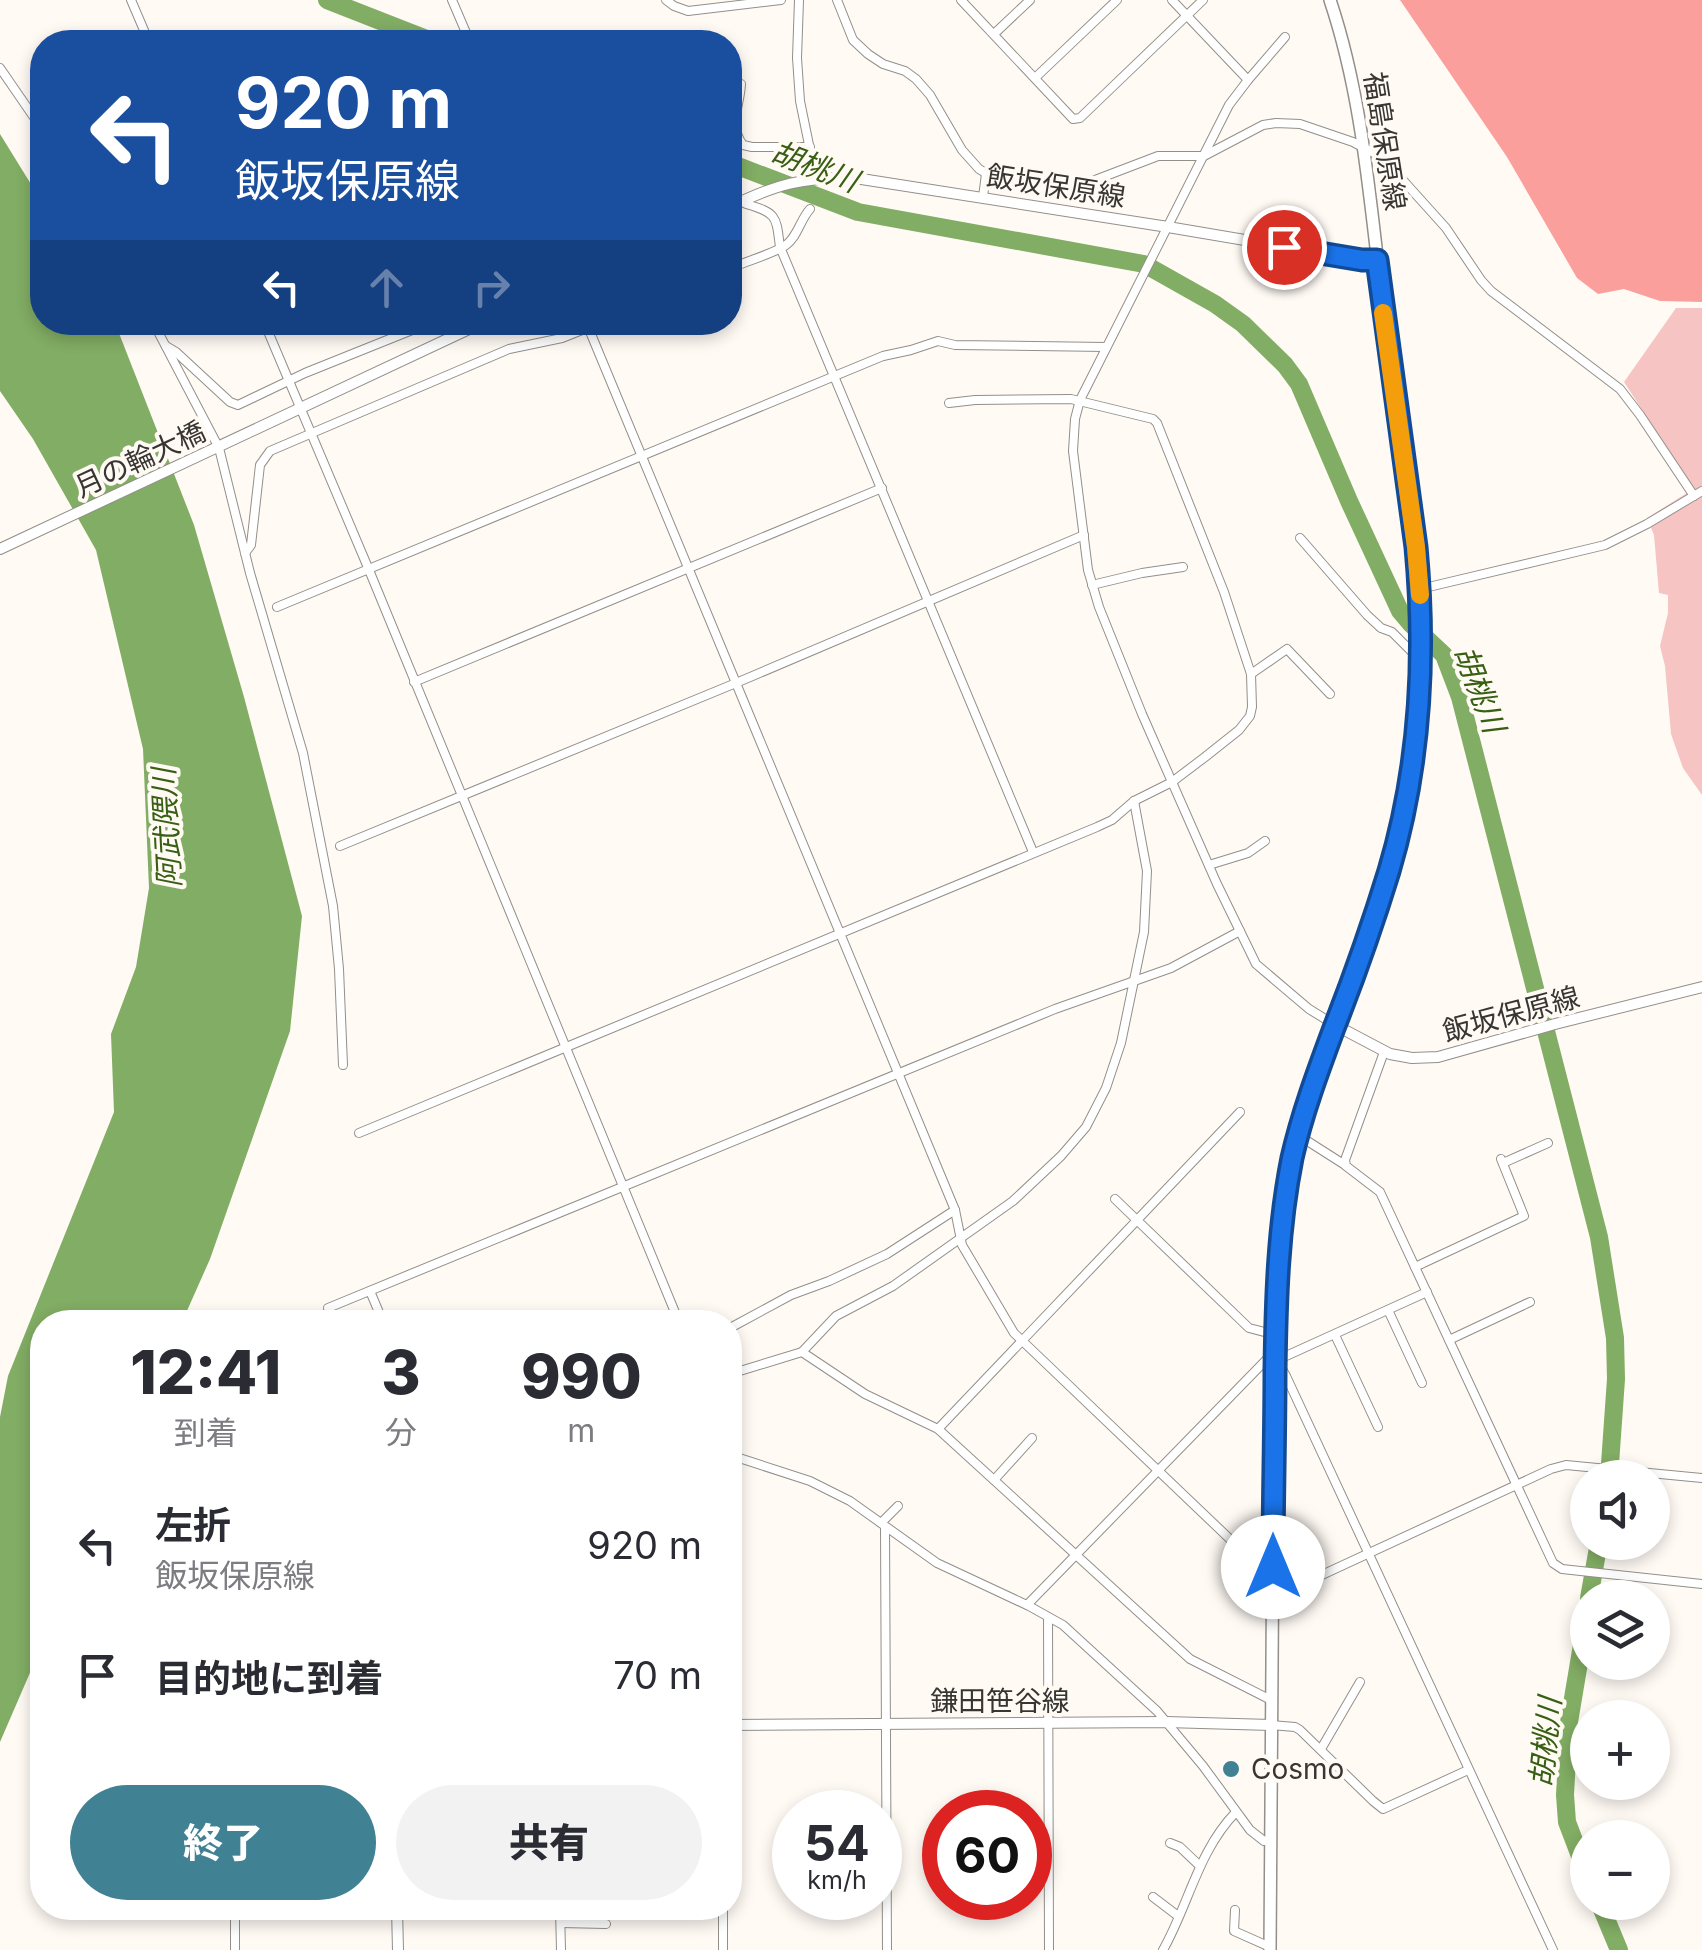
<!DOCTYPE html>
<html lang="ja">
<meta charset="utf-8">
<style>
body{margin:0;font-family:Inter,"Noto Sans JP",sans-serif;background:#f2f2f3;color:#2b2b33;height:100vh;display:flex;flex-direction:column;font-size:38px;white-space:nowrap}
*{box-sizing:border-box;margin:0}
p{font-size:32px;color:#7c7c81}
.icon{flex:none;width:55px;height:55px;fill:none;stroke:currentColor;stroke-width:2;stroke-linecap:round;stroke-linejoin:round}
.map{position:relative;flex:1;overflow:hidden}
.side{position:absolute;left:30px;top:1310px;width:712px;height:610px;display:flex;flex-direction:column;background:#fff;border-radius:40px;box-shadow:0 5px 15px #0003}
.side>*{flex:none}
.guide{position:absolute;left:30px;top:30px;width:712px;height:305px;border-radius:40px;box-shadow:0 5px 15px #0003;background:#1a4fa0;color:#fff;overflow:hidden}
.tools{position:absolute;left:1570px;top:1460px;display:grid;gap:20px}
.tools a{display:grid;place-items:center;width:100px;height:100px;border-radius:50%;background:#fff;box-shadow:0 5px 15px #0003;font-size:50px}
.speed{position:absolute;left:772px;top:1790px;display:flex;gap:20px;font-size:50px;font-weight:700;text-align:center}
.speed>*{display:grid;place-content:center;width:130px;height:130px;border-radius:50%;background:#fff;box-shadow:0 5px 15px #0003;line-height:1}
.speed small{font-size:25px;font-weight:400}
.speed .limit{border:15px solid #d22;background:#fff;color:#111}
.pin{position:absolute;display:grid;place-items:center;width:85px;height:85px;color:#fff;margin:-42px;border:5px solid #fff;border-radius:50%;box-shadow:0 2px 10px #0007}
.me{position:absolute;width:110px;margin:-55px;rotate:0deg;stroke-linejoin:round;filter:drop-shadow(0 0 8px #0008)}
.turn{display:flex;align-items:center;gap:35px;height:210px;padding:0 40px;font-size:45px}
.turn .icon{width:130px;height:130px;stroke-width:2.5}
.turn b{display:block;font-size:70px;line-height:85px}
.lanes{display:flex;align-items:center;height:95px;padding:0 40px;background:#0003;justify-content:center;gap:50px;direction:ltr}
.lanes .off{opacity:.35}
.eta{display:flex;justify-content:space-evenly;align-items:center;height:170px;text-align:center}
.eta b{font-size:60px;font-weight:800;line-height:70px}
.cta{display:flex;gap:20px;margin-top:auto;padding:20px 40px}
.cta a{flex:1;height:115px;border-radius:60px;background:#408294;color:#fff;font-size:40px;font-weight:800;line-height:115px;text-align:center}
.cta a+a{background:#f2f2f3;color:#2b2b33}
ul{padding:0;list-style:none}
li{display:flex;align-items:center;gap:30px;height:130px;padding:0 40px}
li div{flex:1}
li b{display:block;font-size:38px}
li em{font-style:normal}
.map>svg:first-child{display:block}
</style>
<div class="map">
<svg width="1702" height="1950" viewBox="0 0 1702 1950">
<rect width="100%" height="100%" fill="#fffaf4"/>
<!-- green -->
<polygon fill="#f6c4c2" points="1676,308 1702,308 1702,795 1683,768 1671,734 1665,666 1660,646 1668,613 1668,595 1659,593 1654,535 1647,518 1687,493 1658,434 1624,382"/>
<!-- forest -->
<polygon fill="#fb9f9d" points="1400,0 1702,0 1702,302 1660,301 1624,289 1598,294 1577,278 1507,157"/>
<!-- water -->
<polygon fill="#82ad64" points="0,134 42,202 42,322 115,323 194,525 244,697 302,916 290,1031 210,1259 182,1322 42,1322 42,1645 0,1742 0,1417 8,1376 114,1112 111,1034 136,967 149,888 143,749 96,550 33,439 0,391"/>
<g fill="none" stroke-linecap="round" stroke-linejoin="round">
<!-- river -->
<g stroke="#82ad64" stroke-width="18">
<polyline points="327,0 434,42"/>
<polyline points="730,163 858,212 1144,264 1215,304 1243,324 1285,365 1299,384 1349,501 1400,611 1411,624 1444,655 1460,697 1599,1237 1615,1338 1616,1379 1609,1478"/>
<polyline points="1589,1598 1599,1542"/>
<polyline points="1588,1609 1569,1722 1565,1795 1567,1822 1588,1877"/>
<polyline points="1599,1902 1619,1950"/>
</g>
<!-- street casing -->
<g stroke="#938f8a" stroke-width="10">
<g id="street">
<polyline points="131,0 149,42"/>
<polyline points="452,0 470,42"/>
<polyline points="666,0 674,6 688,11 781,0"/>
<polyline points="799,0 797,58 800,101 816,179"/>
<polyline points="837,0 853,40 868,54 883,64 905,71 916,79 930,95 962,150 979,169 999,181 1061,193 1158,156 1204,156 1263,125 1276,123 1300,124 1353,142 1383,158 1446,228 1481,280 1491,291 1620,389 1640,415 1694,496"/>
<polyline points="961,0 1073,119 1080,118 1203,0"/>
<polyline points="1172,0 1248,80 1229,105 1080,400 1075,419 1073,451 1088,570 1099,607 1142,714 1217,884 1256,964 1309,1009 1335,1025"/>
<polyline points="994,34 1030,0"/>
<polyline points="0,68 42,129"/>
<polyline points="1035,78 1117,0"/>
<polyline points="1248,80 1285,37"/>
<path d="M 741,84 C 740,106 728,125 743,145 L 752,147 L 810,147"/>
<polyline points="983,197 986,174"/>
<path d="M 744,200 L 746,204 C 778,213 776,217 780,247 L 1033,852"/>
<path d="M 730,268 C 745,262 775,253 786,245 C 798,236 800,220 810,209"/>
<polyline points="153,322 219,448 250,573 303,753 333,906 339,969 343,1065"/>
<polyline points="264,322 369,570 679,1322"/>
<polyline points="586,322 955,1210 962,1245 1014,1333 1256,1564 1273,1567"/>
<polyline points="171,327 180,322"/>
<polyline points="166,346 176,352 230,402 238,405 305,373 432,322"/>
<polyline points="1300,538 1367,615 1381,628 1392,632 1420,660"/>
<polyline points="245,553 251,545 260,465 270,451 509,349 562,338 602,322"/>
<polyline points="1092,585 1142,573 1183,567"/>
<polyline points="1420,589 1605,545 1647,524 1702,491"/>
<polyline points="277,607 883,356 911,350 938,341 955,345 1106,347"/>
<polyline points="1251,674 1287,649 1330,694"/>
<polyline points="414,682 882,488"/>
<polyline points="340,846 736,683 1084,535"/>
<polyline points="1209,865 1248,853 1265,841"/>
<polyline points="1384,1052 1345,1160 1346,1166 1380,1192 1553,1563 1562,1569 1702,1584"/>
<polyline points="359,1133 1097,827 1112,820 1134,801 1172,782 1205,757 1239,730 1250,716 1252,707 1251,674 1224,592 1157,423 1153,419 1071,399 975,400 949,403"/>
<polyline points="1298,1135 1345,1165"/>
<polyline points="1503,1163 1548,1143"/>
<polyline points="1115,1199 1249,1328 1276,1335"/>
<polyline points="1415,1267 1524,1216 1501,1159"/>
<polyline points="370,1291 383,1322"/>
<polyline points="328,1308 1055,1009 1171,968 1240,931"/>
<polyline points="1388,1310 1422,1383"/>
<polyline points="730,1328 791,1295 829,1281 887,1254 955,1210"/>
<polyline points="1335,1335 1378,1427"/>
<polyline points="1449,1340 1530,1302"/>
<polyline points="802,1352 865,1394 938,1429 1190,1659 1271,1700"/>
<polyline points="1275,1361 1427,1292"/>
<polyline points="1275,1365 1282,1369 1286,1376 1553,1950"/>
<polyline points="730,1374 802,1352 836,1316 893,1286 1013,1201 1061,1156 1086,1127 1106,1088 1121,1043 1144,932 1147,871 1134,801"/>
<polyline points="938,1429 1240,1112"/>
<polyline points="730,1455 810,1481 850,1501 937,1563 1029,1606 1063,1625 1157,1711 1203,1766 1250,1830 1264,1841 1271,1841"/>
<polyline points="994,1480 1032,1438"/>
<polyline points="881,1523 898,1506"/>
<polyline points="885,1528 887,1950"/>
<polyline points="1272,1598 1551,1469 1566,1465 1702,1478"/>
<polyline points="1027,1605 1268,1358 1275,1356"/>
<polyline points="1048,1617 1049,1950"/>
<polyline points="1271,1725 1295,1727 1300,1730 1373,1801 1383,1809 1468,1770"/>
<polyline points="1321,1749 1360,1682"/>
<polyline points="1170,1843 1180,1847 1200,1866"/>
<polyline points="1153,1897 1178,1916"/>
<polyline points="235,1908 235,1950"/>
<polyline points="560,1908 561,1950"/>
<polyline points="1235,1910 1234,1931 1270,1947"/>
<polyline points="561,1923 606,1924"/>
<polyline points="723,1950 723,1908"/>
<path d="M 1163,1950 C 1189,1904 1198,1851 1236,1812"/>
</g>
</g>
<!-- secondary casing -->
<g stroke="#938f8a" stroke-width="12">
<g id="secondary">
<path d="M 730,207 C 776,184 804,177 855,178 L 1168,227 L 1362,260 L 1377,260"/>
<polyline points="0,549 484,322"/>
<polyline points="1335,1025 1390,1054 1412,1058 1438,1057 1555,1024 1702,987"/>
<polyline points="730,1725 1166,1722 1271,1725"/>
<polyline points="397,1908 398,1950"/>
</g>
</g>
<!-- primary casing -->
<g stroke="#938f8a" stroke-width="14">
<path id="primary" d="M 1270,1950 C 1271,1808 1272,1665 1273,1523 C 1273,1473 1274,1423 1275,1374 C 1276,1320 1277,1268 1283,1215 C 1292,1148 1313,1087 1336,1024 C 1362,952 1387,880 1404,806 C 1442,642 1405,476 1384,313 C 1370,208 1364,101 1330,0"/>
</g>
<!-- street -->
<use href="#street" stroke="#fff" stroke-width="8"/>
<!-- secondary -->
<use href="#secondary" stroke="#fff" stroke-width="10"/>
<!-- primary -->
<use href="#primary" stroke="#fff" stroke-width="11"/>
</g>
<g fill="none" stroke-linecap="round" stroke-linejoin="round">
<!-- route casing -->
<g stroke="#114b97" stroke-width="25">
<path id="route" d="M 1273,1567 C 1273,1501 1275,1436 1275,1370 C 1276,1299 1278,1228 1292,1158 C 1302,1114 1318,1071 1334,1028 C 1354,977 1373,923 1389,871 C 1420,767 1426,655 1416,547 L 1377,260 L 1362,260 L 1284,247"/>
</g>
<!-- route -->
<use href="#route" stroke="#1a73e8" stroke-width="18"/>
<!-- slow -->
<polyline stroke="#f59e0b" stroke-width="18" points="1383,313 1416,547 1420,595"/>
</g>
<!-- markers -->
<circle fill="#408294" stroke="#fffaf4" stroke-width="4" cx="1231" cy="1769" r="10"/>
<g text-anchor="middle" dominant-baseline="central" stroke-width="8" stroke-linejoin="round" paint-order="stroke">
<!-- street labels -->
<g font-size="28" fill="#373633" stroke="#fffaf4">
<text transform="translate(1385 141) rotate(81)">福島保原線</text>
<text transform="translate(1056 186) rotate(9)">飯坂保原線</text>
<text transform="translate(140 459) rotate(-25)">月の輪大橋</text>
<text transform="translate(1511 1014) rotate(-15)">飯坂保原線</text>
<text x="1000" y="1701">鎌田笹谷線</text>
</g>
<!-- poi labels -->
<g font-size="28" fill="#373633" stroke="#fffaf4" text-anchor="start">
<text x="1251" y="1769">Cosmo</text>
</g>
<!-- water labels -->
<g font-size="30" font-style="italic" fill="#385f13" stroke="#fffaf4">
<text transform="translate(815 166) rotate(21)">胡桃川</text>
<text transform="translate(1480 689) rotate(69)">胡桃川</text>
<text transform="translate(166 828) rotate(-93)">阿武隈川</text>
<text transform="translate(1545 1742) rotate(-84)">胡桃川</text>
</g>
</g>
</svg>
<div class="tools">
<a><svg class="icon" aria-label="sound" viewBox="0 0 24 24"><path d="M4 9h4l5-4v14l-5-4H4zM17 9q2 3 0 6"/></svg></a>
<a><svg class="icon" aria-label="layers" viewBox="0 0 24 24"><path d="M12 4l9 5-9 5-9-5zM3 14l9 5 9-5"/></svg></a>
<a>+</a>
<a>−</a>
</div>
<div class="speed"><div>54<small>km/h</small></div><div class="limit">60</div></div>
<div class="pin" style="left:1284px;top:247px;background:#d93025"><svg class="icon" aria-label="arrive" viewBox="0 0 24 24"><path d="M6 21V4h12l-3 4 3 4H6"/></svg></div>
<svg class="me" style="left:1273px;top:1567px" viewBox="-20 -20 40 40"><circle r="19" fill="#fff"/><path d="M0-13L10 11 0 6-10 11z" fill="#1a73e8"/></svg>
<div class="guide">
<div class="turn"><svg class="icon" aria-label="left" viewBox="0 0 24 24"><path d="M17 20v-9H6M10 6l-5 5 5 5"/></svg><div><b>920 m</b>飯坂保原線</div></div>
<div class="lanes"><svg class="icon" aria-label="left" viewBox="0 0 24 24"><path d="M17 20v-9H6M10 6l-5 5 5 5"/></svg><svg class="icon off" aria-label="ahead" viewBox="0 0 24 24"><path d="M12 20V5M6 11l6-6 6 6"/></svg><svg class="icon off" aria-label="right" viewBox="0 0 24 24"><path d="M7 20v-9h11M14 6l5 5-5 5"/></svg></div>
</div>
<section class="side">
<div class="eta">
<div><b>12:41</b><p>到着</p></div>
<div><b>3</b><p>分</p></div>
<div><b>990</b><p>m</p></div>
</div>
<ul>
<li><svg class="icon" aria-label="left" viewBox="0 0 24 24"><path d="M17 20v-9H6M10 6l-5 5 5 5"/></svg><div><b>左折</b><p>飯坂保原線</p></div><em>920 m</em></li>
<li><svg class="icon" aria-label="arrive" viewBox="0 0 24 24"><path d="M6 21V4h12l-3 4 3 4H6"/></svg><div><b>目的地に到着</b></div><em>70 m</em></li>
</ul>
<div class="cta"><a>終了</a><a>共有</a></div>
</section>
</div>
